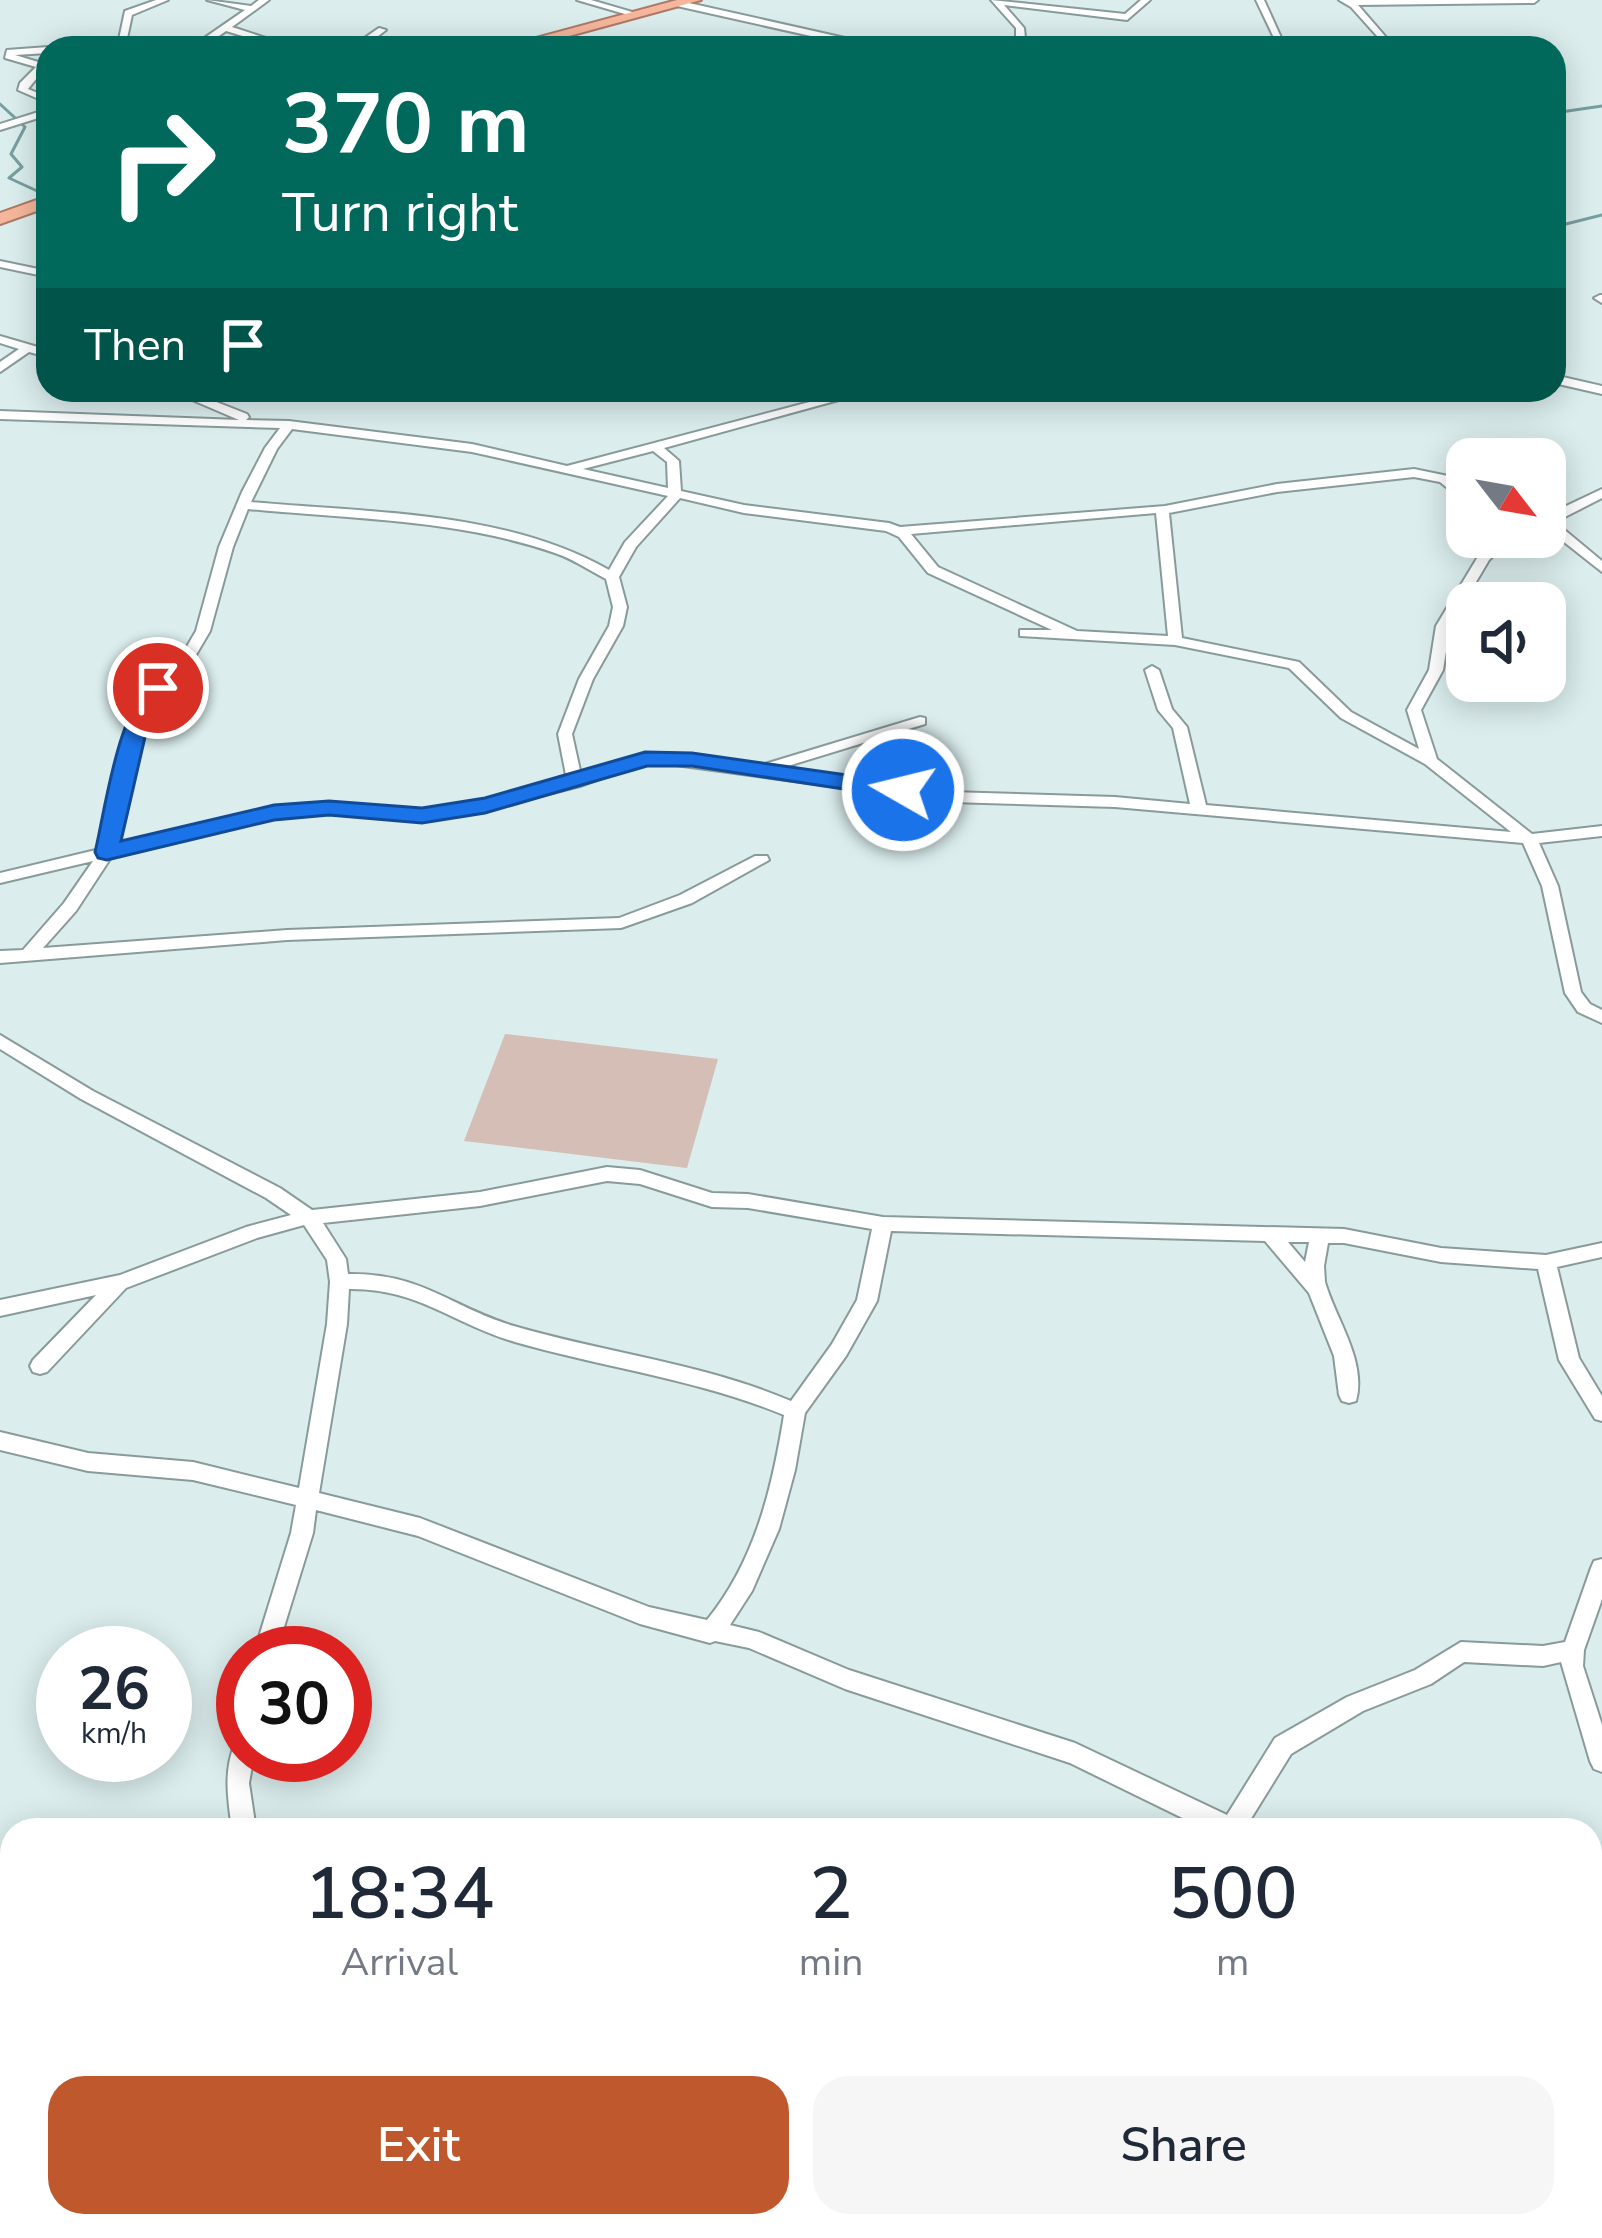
<!DOCTYPE html>
<style>
body{margin:0;font-family:"Nunito Sans",sans-serif;background:#f6f6f7;color:#1f2937;height:100vh;display:flex;flex-direction:column;font-size:45px;white-space:nowrap}
*{box-sizing:border-box;margin:0}
p{font-size:39px;color:#747a83}
.icon{flex:none;width:66px;height:66px;fill:none;stroke:currentColor;stroke-width:2;stroke-linecap:round;stroke-linejoin:round}
.map{position:relative;flex:1;overflow:hidden}
.side{position:absolute;left:0px;top:1818px;width:1602px;height:420px;display:flex;flex-direction:column;background:#fff;border-radius:36px 36px 0 0;box-shadow:0 6px 30px #0003}
.side>*{flex:none}
.guide{position:absolute;left:36px;top:36px;width:1530px;height:366px;border-radius:36px;box-shadow:0 6px 30px #0003;background:#00695c;color:#fff;overflow:hidden}
.needle{width:78px;rotate:121deg}
.tools{position:absolute;left:1446px;top:438px;display:grid;gap:24px}
.tools a{display:grid;place-items:center;width:120px;height:120px;border-radius:24px;background:#fff;box-shadow:0 6px 30px #0003;font-size:60px}
.speed{position:absolute;left:36px;top:1626px;display:flex;gap:24px;font-size:60px;font-weight:700;text-align:center}
.speed>*{display:grid;place-content:center;width:156px;height:156px;border-radius:50%;background:#fff;box-shadow:0 6px 30px #0003;line-height:1}
.speed small{font-size:30px;font-weight:400}
.speed .limit{border:18px solid #d22;background:#fff;color:#111}
.pin{position:absolute;display:grid;place-items:center;width:102px;height:102px;color:#fff;margin:-51px;border:6px solid #fff;border-radius:50%;box-shadow:0 3px 12px #0007}
.me{position:absolute;width:132px;margin:-66px;rotate:278deg;stroke-linejoin:round;filter:drop-shadow(0 0 9px #0008)}
.turn{display:flex;align-items:center;gap:42px;height:252px;padding:0 48px;font-size:54px}
.turn .icon{width:156px;height:156px;stroke-width:2.5}
.turn b{display:block;font-size:84px;line-height:102px}
.then{display:flex;align-items:center;height:114px;padding:0 48px;background:#0003;gap:24px;font-size:45px}
.eta{display:flex;justify-content:space-evenly;align-items:center;height:204px;text-align:center}
.eta b{font-size:72px;font-weight:600;line-height:84px}
.primary-button{display:flex;gap:24px;margin-top:auto;padding:24px 48px}
.primary-button a{flex:1;height:138px;border-radius:36px;background:#bf582d;color:#fff;font-size:48px;font-weight:600;line-height:138px;text-align:center}
.primary-button a+a{background:#f6f6f7;color:#1f2937}
.map>svg:first-child{display:block}
</style>
<div class="map">
<svg width="1602" height="2238" viewBox="0 0 1602 2238">
<rect width="100%" height="100%" fill="#dbeded"/>
<!-- green -->
<polygon fill="#d5beb6" points="505,1034 718,1059 687,1168 464,1141"/>
<g fill="none" stroke-linecap="round" stroke-linejoin="round">
<!-- stream -->
<g stroke="#779ea0" stroke-width="3">
<polyline points="0,104 25,127 11,154 22,167 9,178 48,196"/>
<polyline points="1554,113 1602,106"/>
<polyline points="1554,227 1602,215"/>
</g>
<!-- minor casing -->
<g stroke="#899a9a" stroke-width="4">
<g id="minor">
<polygon points="156,0 168,0 132,15 126,43 200,41 245,10 207,0 251,6 259,0 269,0 232,27 284,44 279,47 226,31 202,48 60,48 65,45 118,44 125,11"/>
<polygon points="577,0 591,0 639,14 635,17"/>
<polygon points="991,0 1125,14 1141,0 1150,0 1127,20 1004,5 1024,28 1026,48 1016,48 1016,28"/>
<polygon points="1256,0 1264,0 1284,44 1276,42"/>
<polygon points="1339,0 1538,0 1534,3 1358,5 1391,43 1386,46 1351,7"/>
<polygon points="680,1 876,45 881,48 864,48 677,6"/>
<polygon points="379,28 386,30 373,40 380,48 365,46 366,37"/>
<polygon points="48,47 51,48 48,48 48,53 15,55 45,64 45,68 28,89 48,97 48,103 18,90 20,83 36,67 5,58 7,50"/>
<polygon points="48,109 48,115 0,130 0,124"/>
<polygon points="0,261 48,271 48,277 0,267"/>
<polygon points="1600,295 1602,295 1602,303 1594,298"/>
<polygon points="0,336 48,350 48,357 29,352 0,372 0,362 19,349 0,343"/>
<polygon points="1554,375 1602,386 1602,394 1554,383"/>
<path d="M 169,390 L 186,390 L 247,414 L 249,417 L 246,420 L 289,421 L 472,444 L 567,466 L 855,390 L 875,390 L 664,448 L 679,461 L 681,491 L 744,505 L 889,523 L 900,527 L 1165,506 L 1277,484 L 1414,469 L 1448,476 L 1467,493 L 1467,504 L 1440,482 L 1414,477 L 1277,492 L 1169,513 L 1182,638 L 1299,662 L 1351,712 L 1419,749 L 1407,710 L 1429,670 L 1436,626 L 1479,555 L 1498,537 L 1512,537 L 1489,560 L 1450,626 L 1443,670 L 1421,710 L 1437,759 L 1532,834 L 1602,826 L 1602,836 L 1539,843 L 1558,886 L 1581,992 L 1590,1004 L 1602,1010 L 1602,1023 L 1578,1012 L 1565,993 L 1542,886 L 1523,843 L 1115,807 L 950,802 L 661,763 L 637,765 L 580,786 L 485,810 L 423,820 L 329,813 L 274,817 L 112,856 L 76,911 L 43,948 L 287,930 L 619,918 L 680,895 L 755,856 L 767,856 L 769,860 L 692,903 L 621,928 L 287,940 L 0,963 L 0,951 L 23,950 L 64,903 L 93,861 L 0,883 L 0,873 L 100,849 L 133,710 L 172,672 L 196,631 L 219,547 L 242,492 L 265,448 L 280,428 L 0,419 L 0,411 L 239,420 ZM 292,429 L 472,452 L 668,496 L 625,542 L 609,570 C 503,510 369,513 251,502 L 277,449 ZM 653,451 L 667,462 L 668,488 L 583,469 ZM 680,498 L 744,513 L 886,531 L 899,537 L 928,573 L 1052,630 L 1020,630 L 1020,636 L 1175,645 L 1289,668 L 1341,718 L 1425,764 L 1511,832 L 1206,805 L 1187,727 L 1172,709 L 1159,670 L 1152,666 L 1145,670 L 1158,710 L 1173,728 L 1190,804 L 1115,797 L 950,792 L 778,769 L 925,724 L 925,718 L 920,717 L 765,764 L 763,767 L 661,753 L 629,758 L 581,775 L 572,734 L 593,679 L 623,626 L 627,607 L 619,577 L 636,547 ZM 248,509 C 350,519 457,519 555,553 C 573,559 589,570 606,579 L 613,607 L 609,626 L 579,679 L 558,734 L 567,780 L 485,800 L 423,810 L 329,803 L 274,807 L 116,845 L 147,711 L 183,677 L 210,631 L 233,547 ZM 1156,513 L 1168,636 L 1077,631 L 938,567 L 911,534 Z"/>
<polygon points="1602,489 1602,498 1555,522 1602,561 1602,572 1545,527 1545,516"/>
<path d="M 0,1035 L 93,1091 L 280,1188 L 312,1210 L 480,1192 L 607,1167 L 640,1170 L 712,1193 L 748,1194 L 883,1217 L 1344,1229 L 1441,1248 L 1546,1255 L 1602,1243 L 1602,1257 L 1557,1267 L 1579,1358 L 1602,1396 L 1602,1421 L 1595,1419 L 1559,1360 L 1538,1269 L 1441,1262 L 1344,1243 L 1328,1243 L 1324,1266 L 1325,1282 C 1336,1320 1367,1361 1356,1401 L 1349,1403 L 1342,1401 L 1339,1395 L 1334,1356 L 1309,1293 L 1265,1241 L 891,1231 L 877,1301 L 846,1356 L 805,1413 L 795,1470 L 779,1529 L 752,1591 L 730,1625 L 759,1632 L 849,1670 L 1075,1743 L 1227,1815 L 1275,1738 L 1347,1697 L 1415,1670 L 1461,1642 L 1543,1646 L 1565,1642 L 1591,1568 L 1594,1561 L 1602,1559 L 1602,1599 L 1584,1650 L 1583,1666 L 1602,1725 L 1602,1772 L 1594,1769 L 1590,1761 L 1561,1662 L 1543,1666 L 1464,1662 L 1431,1684 L 1363,1711 L 1291,1754 L 1244,1830 L 1207,1830 L 1070,1763 L 845,1689 L 749,1648 L 715,1641 L 710,1643 L 640,1624 L 418,1536 L 316,1510 L 313,1533 L 276,1653 L 254,1653 L 291,1533 L 296,1505 L 193,1480 L 88,1471 L 0,1450 L 0,1432 L 88,1453 L 193,1462 L 299,1488 L 327,1324 L 330,1282 L 327,1260 L 304,1225 L 257,1238 L 126,1288 L 47,1372 L 40,1374 L 33,1372 L 30,1366 L 33,1360 L 96,1295 L 0,1316 L 0,1300 L 120,1275 L 246,1227 L 291,1215 L 266,1198 L 81,1099 L 0,1049 ZM 607,1181 L 640,1184 L 712,1207 L 748,1208 L 872,1229 L 857,1300 L 832,1344 L 791,1401 C 701,1363 606,1353 514,1326 C 450,1307 423,1273 348,1274 L 346,1259 L 323,1223 L 480,1206 ZM 1288,1242 L 1309,1242 L 1305,1262 ZM 349,1289 C 418,1288 453,1324 515,1342 C 605,1368 697,1379 784,1415 C 772,1489 755,1561 707,1620 L 649,1607 L 420,1518 L 319,1493 L 347,1324 Z"/>
<polygon points="243,1698 243,1730 235,1726 232,1719 235,1701"/>
<path d="M 243,1740 L 243,1755 L 254,1755 L 249,1783 L 256,1830 L 232,1830 C 228,1799 223,1773 235,1743 Z"/>
<polygon points="12,1894 12,1918 0,1919 0,1895"/>
<polygon points="1602,2035 1602,2061 1590,2066 1590,2040"/>
<polygon points="140,2226 172,2226 166,2238 134,2238"/>
<polygon points="457,2226 497,2226 505,2238 465,2238"/>
<polygon points="1118,2226 1146,2226 1144,2238 1116,2238"/>
</g>
</g>
<!-- trunk casing -->
<g stroke="#ad7a66" stroke-width="4">
<g id="trunk">
<polygon points="677,0 701,0 525,48 499,48"/>
<polygon points="48,196 48,207 0,224 0,213"/>
</g>
</g>
<!-- minor -->
<use href="#minor" fill="#fff" fill-rule="evenodd"/>
<!-- trunk -->
<use href="#trunk" fill="#f6b69c" fill-rule="evenodd"/>
</g>
<!-- route -->
<path fill="#1a73e8" stroke="#114b97" stroke-width="3" d="M 158,682 L 169,688 L 151,711 L 121,841 L 274,805 L 329,801 L 422,808 L 485,798 L 645,752 L 692,753 L 903,783 L 915,790 L 903,798 L 692,766 L 647,766 L 485,813 L 422,823 L 329,815 L 274,820 L 107,860 L 98,858 L 95,852 C 105,812 119,697 158,682 Z"/>
</svg>
<div class="tools">
<a><svg class="needle" viewBox="-14 -14 28 28"><path d="M0-13l5 13h-10z" fill="#e53935"/><path d="M0 13l5-13h-10z" fill="#747a83"/></svg></a>
<a><svg class="icon" aria-label="sound" viewBox="0 0 24 24"><path d="M4 9h4l5-4v14l-5-4H4zM17 9q2 3 0 6"/></svg></a>
</div>
<div class="speed"><div>26<small>km/h</small></div><div class="limit">30</div></div>
<div class="pin" style="left:158px;top:688px;background:#d93025"><svg class="icon" aria-label="arrive" viewBox="0 0 24 24"><path d="M6 21V4h12l-3 4 3 4H6"/></svg></div>
<svg class="me" style="left:903px;top:790px" viewBox="-20 -20 40 40"><circle r="17" fill="#1a73e8" stroke="#fff" stroke-width="3"/><path d="M0-11L8 9 0 5-8 9z" fill="#fff"/></svg>
<div class="guide">
<div class="turn"><svg class="icon" aria-label="right" viewBox="0 0 24 24"><path d="M7 20v-9h11M14 6l5 5-5 5"/></svg><div><b>370 m</b>Turn right</div></div>
<div class="then">Then<svg class="icon" aria-label="arrive" viewBox="0 0 24 24"><path d="M6 21V4h12l-3 4 3 4H6"/></svg></div>
</div>
<section class="side">
<div class="eta">
<div><b>18:34</b><p>Arrival</p></div>
<div><b>2</b><p>min</p></div>
<div><b>500</b><p>m</p></div>
</div>
<div class="primary-button"><a>Exit</a><a>Share</a></div>
</section>
</div>
